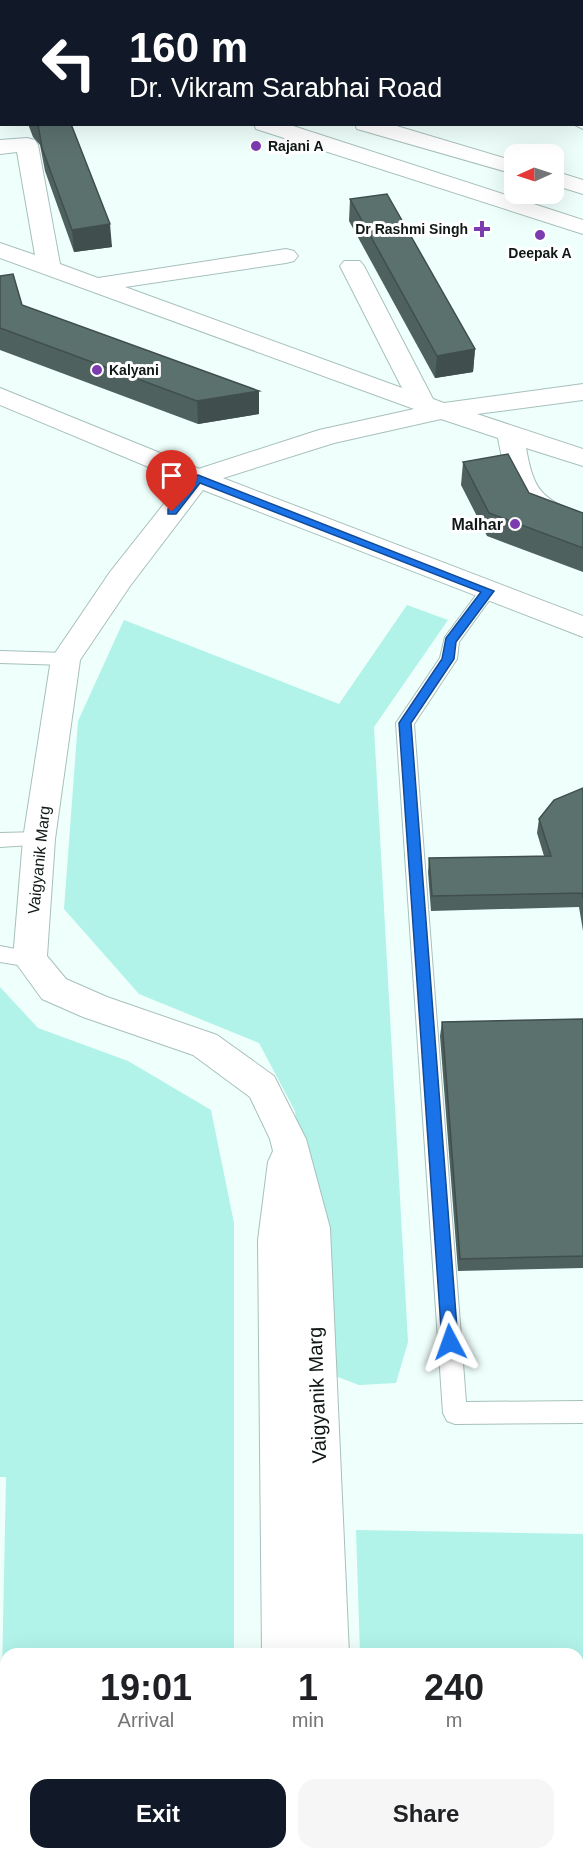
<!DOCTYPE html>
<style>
body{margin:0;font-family:Arial,sans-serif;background:#f6f6f6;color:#202124;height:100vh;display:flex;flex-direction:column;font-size:22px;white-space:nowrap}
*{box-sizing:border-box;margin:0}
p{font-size:20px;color:#757577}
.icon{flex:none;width:33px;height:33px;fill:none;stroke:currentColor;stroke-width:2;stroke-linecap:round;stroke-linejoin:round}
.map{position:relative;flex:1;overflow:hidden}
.drawer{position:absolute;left:0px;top:1648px;width:584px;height:212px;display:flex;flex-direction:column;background:#fff;border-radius:18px 18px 0 0;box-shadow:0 6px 24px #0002}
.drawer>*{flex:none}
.guide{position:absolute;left:0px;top:0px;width:584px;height:126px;box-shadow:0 6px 24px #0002;background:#111827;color:#fff;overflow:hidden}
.needle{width:39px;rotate:267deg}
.fabs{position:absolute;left:504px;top:144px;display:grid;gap:12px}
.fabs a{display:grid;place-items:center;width:60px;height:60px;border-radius:12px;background:#fff;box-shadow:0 6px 24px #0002;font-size:30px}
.pin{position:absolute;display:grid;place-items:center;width:51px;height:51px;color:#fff;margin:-62px -26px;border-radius:50% 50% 50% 0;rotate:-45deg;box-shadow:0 0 6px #0007}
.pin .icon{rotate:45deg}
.me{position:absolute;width:66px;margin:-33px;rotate:356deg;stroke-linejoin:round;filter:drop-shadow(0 0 4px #0008)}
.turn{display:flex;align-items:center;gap:21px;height:126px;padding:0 30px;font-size:27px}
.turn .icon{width:78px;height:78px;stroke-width:2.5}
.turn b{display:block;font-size:42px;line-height:51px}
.eta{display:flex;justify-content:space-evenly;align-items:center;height:102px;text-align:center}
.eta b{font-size:36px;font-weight:700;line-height:42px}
.primary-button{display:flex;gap:12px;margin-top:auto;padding:12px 30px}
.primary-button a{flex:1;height:69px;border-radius:18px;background:#111827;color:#fff;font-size:24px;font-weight:700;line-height:69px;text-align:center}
.primary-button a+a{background:#f6f6f6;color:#202124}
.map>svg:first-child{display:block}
</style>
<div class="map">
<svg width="583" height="1859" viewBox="0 0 583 1859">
<rect width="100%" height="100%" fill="#effffc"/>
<!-- green -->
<g fill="#b1f3e9">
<polygon points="281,0 583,0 583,71 582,2"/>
<polygon points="407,605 448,620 374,727 408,1342 396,1383 359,1385 319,1370 295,1111 259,1043 139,994 64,909 78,721 124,620 339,704"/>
<polygon points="0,987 38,1028 128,1061 211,1110 234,1223 234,1654 6,1654 6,1775 0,1775 6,1477 0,1477"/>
<polygon points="356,1530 583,1534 583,1859 367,1859 367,1854 578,1854 578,1654 360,1654"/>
</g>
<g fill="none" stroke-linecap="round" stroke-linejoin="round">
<!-- lane casing -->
<g stroke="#a7c0bc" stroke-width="2">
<g id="lane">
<polygon points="488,585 496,591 459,642 457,659 414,724 466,1402 583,1401 583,1423 455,1424 447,1421 443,1413 396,723 440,658 445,637 482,587"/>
<polygon points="0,651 66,653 75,659 66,665 0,663"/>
<polygon points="39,832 46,834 48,839 46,844 0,847 0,833"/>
<polygon points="0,946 37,953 40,959 37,965 30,967 0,962"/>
<rect x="578" y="1664" width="5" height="26"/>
</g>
</g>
<!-- street casing -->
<g stroke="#a7c0bc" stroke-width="2">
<g id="street">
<polygon points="156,0 179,0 180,2 157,2"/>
<polygon points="0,4 2,4 2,17 0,16"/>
<rect x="0" y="34" width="2" height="12"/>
<polygon points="582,116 583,116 583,129 573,124 582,124"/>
<polygon points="254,124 287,124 583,220 583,234 256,129"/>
<polygon points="355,124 390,124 514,161 514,174 357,129"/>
<path d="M 27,138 L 35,140 L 38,145 L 60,264 L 98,278 L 286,249 L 294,251 L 298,256 L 294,261 L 286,263 L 125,287 L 402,388 L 340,266 L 344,261 L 360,261 L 364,266 L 433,399 L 444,403 L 583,384 L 583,400 L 477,414 L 583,449 L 583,466 L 526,448 C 534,492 541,498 583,515 L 583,534 C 522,517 509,498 498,438 L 441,419 L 334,443 L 198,486 L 189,484 L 185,478 L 189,472 L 319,430 L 414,409 L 0,258 L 0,243 L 35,255 L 17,152 L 0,154 L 0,140 Z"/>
<polygon points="554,171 583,180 583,194 554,185"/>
</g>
</g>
<!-- secondary casing -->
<g stroke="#a7c0bc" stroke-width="2">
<g id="secondary">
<polygon points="0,388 207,472 583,616 583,637 203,490 130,586 80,660 55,839 47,956 66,979 107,997 217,1035 274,1076 306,1139 330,1228 349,1654 262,1654 258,1240 268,1162 273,1151 270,1139 250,1097 193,1055 83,1017 42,999 13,959 23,839 51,659 110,572 182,481 0,405"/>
<rect x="264" y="1854" width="89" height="5"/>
</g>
</g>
<!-- lane -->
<use href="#lane" fill="#fff" fill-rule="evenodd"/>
<!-- street -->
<use href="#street" fill="#fff" fill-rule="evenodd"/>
<!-- secondary -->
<use href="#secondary" fill="#fff" fill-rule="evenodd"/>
</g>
<!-- wall -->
<g fill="#4e615f">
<polygon points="28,124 71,124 112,247 74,252 45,171 40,145 33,137"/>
<polygon points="350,199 475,349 473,372 435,378 349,221"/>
<polygon points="0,276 22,305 259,391 259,414 198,424 0,350"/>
<polygon points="463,462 529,493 583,513 583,572 487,536 461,485"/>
<polygon points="583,788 583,931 579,907 431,911 428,872 429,858 544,856 537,833 539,819"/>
<polygon points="583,1019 583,1268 458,1271 440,1036 442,1022"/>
</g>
<!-- shaded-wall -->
<g fill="#404f4d">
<polygon points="110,224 112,247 74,252 72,230"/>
<polygon points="475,349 473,372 435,378 437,356"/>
<polygon points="259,391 259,414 198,424 197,401"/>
</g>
<!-- building -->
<g fill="#5b716e" stroke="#404f4d" stroke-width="1.5">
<polygon points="38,124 71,124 110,224 72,230 42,148"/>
<polygon points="387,194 475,349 437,356 350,199"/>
<polygon points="13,274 22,305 259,391 197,401 0,328 0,276"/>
<polygon points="508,454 529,493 583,513 583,548 489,513 463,462"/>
<polygon points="583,788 583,899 582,893 432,896 429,858 551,856 539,819 554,800"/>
<polygon points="583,1019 583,1256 460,1259 442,1022"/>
</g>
<!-- route -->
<polygon fill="#1a73e8" stroke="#114b97" stroke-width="1.5" points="198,475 494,591 456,642 454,659 411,723 458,1342 456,1347 450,1349 444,1347 442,1342 399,723 442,659 446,638 481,592 200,483 176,514 168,514 168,509 194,476"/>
<!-- markers -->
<g fill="#7d3bb0" stroke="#fff" stroke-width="2">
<circle cx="256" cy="146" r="6"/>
<path d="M479 220h6v6h6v6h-6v6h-6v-6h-6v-6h6z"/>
<circle cx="540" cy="235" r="6"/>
<circle cx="97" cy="370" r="6"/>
<circle cx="515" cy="524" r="6"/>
</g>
<g text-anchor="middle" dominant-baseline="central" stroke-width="6" stroke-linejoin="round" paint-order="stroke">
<!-- far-poi labels -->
<g font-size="14" font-weight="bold" fill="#0f1816" stroke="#fff" text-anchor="start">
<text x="268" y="146">Rajani A</text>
<text x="468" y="229" text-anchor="end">Dr Rashmi Singh</text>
<text x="540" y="253" text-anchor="middle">Deepak A</text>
<text x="109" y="370">Kalyani</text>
</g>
<!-- poi labels -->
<g font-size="16" font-weight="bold" fill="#0f1816" stroke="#fff" text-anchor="end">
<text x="503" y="524">Malhar</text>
</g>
<!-- street labels -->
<g font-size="16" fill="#0f1816" stroke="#fff">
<text transform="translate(39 860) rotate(-84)">Vaigyanik Marg</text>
</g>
<!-- near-street labels -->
<g font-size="20" fill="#0f1816" stroke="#fff">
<text transform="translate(317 1395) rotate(-92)">Vaigyanik Marg</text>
</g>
</g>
</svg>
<div class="fabs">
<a><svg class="needle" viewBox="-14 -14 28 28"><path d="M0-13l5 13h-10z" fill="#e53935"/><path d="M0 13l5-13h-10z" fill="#757577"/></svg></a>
</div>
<div class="pin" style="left:172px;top:512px;background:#d93025"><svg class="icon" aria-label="arrive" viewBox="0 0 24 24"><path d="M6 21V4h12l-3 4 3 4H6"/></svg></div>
<svg class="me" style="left:450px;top:1342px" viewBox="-20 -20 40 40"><path d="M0-17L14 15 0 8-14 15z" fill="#1a73e8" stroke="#fff" stroke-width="4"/></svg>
<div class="guide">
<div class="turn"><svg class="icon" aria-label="left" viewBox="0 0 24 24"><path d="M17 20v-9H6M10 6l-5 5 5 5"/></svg><div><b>160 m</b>Dr. Vikram Sarabhai Road</div></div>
</div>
<section class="drawer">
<div class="eta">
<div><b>19:01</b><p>Arrival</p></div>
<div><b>1</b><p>min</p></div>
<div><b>240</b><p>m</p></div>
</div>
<div class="primary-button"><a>Exit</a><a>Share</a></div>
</section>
</div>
